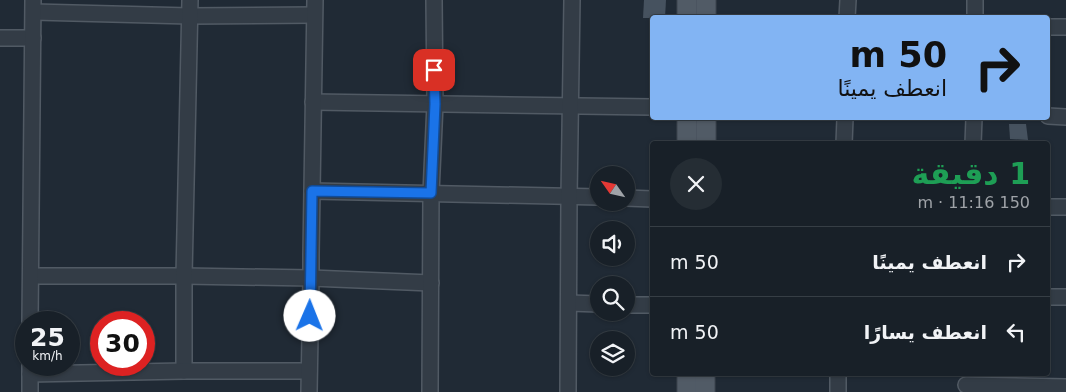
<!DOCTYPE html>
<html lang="ar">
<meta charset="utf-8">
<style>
body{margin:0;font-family:"DejaVu Sans",Cairo,sans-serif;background:#252d34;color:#f1f3f6;direction:rtl;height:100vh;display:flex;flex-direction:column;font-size:19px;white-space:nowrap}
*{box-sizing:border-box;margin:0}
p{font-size:16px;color:#9fa3a8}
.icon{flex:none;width:28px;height:28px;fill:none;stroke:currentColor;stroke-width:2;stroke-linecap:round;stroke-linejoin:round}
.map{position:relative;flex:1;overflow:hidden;direction:ltr}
.details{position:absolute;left:650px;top:141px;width:400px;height:235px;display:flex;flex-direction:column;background:#182028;border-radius:5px;box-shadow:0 1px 4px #0004,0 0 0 1px #363e45;direction:rtl}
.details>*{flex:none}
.banner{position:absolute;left:650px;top:15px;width:400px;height:105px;border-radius:5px;box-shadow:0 1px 4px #0004,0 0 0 1px #363e45;direction:rtl;background:#82b4f3;color:#111;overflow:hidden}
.needle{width:32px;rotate:304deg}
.fabs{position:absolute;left:590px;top:166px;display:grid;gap:10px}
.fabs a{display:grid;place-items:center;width:45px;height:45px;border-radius:50%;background:#182028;box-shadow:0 1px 4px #0004,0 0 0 1px #363e45;font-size:25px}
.speed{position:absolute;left:15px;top:311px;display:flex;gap:10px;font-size:25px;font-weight:700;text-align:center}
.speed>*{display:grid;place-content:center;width:65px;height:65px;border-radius:50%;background:#182028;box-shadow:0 1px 4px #0004,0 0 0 1px #363e45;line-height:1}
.speed small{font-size:12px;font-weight:400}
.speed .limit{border:8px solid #d22;background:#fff;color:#111}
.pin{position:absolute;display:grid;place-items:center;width:42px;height:42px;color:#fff;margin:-21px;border-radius:10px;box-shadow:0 2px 8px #0006}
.me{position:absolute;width:55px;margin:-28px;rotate:1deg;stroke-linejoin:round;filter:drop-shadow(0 0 4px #0008)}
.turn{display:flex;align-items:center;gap:18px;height:105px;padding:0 20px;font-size:22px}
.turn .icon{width:65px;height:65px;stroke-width:2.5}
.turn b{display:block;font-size:35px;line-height:42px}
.round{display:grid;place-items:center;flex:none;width:52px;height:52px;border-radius:26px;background:#252d34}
.overview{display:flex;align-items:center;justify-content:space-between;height:85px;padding:0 20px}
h1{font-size:30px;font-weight:600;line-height:38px;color:#1e9e55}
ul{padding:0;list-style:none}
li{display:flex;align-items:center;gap:15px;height:70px;padding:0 20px;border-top:1px solid #363e45}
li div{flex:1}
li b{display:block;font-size:19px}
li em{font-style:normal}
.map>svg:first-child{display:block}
</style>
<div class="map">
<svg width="1066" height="392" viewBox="0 0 1066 392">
<rect width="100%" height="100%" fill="#202a35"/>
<!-- building -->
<g fill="#46525f">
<polygon points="644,0 666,0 665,18 643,18"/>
<polygon points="1009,124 1026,124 1028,140 1010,139"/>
</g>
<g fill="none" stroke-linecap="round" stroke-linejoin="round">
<!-- minor casing -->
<g stroke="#515a64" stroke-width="18">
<g id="minor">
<polyline points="34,12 190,16 314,15"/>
<polyline points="847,18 848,0"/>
<polyline points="975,18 975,0"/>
<polyline points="1048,27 1066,27"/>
<polyline points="0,38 33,38"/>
<polyline points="313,102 652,107"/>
<polyline points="1048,116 1066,117"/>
<polyline points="844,144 845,118"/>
<polyline points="973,144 974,118"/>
<polyline points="312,191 599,197"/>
<polyline points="626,198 652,199"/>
<polyline points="1048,207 1066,207"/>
<polyline points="31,276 184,276 311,278 431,283"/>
<polyline points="1048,297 1066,297"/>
<polyline points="569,303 599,304"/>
<polyline points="626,305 652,305"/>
<polyline points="30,322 33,0"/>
<polyline points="184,371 184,276 190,0"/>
<polyline points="30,374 184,371 309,371"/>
<polyline points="966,385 1066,387"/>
<polyline points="30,392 30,365"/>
<polyline points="309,392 311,278 311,254 315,0"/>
<polyline points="430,392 431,193 435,104 434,0"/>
<polyline points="568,392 569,197 572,0"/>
<polyline points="838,392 838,374"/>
</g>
</g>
<!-- major casing -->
<g stroke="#3d454f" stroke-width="21">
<g id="major">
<polyline points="687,18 687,0"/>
<polyline points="706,18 706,0"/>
<polyline points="687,144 687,118"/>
<polyline points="706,144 706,118"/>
<polyline points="687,374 687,392"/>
<polyline points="705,392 705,374"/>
</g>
</g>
<!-- minor -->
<use href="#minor" stroke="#333c46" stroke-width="15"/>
<!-- major -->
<use href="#major" stroke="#515b66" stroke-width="19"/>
</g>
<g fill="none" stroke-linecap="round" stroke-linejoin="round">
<!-- route casing -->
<g stroke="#114b97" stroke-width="12">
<polyline id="route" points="310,316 312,191 431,193 435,104 434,70"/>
</g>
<!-- route -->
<use href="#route" stroke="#1a73e8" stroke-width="9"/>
</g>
</svg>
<div class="fabs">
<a><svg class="needle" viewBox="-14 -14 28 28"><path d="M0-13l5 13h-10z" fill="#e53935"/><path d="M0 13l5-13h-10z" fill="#9fa3a8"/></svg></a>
<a><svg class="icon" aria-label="sound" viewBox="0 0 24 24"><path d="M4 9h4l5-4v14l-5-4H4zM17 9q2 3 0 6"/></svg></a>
<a><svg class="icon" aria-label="search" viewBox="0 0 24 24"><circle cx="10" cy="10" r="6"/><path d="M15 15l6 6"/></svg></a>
<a><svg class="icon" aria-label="layers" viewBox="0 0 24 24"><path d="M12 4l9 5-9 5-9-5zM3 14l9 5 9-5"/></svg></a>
</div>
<div class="speed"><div>25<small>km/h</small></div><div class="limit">30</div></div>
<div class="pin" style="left:434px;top:70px;background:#d93025"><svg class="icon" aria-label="arrive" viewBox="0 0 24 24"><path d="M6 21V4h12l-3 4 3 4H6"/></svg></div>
<svg class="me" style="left:310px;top:316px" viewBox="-20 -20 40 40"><circle r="19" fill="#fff"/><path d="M0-13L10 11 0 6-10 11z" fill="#1a73e8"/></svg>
<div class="banner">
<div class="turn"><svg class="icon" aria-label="right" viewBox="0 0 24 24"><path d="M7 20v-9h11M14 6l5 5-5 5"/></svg><div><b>50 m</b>انعطف يمينًا</div></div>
</div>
<section class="details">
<div class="overview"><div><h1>1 دقيقة</h1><p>150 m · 11:16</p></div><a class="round"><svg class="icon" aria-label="close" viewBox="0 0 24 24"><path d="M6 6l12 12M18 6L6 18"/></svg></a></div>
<ul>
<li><svg class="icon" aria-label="right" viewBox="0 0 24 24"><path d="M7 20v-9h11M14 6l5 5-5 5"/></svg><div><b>انعطف يمينًا</b></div><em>50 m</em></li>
<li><svg class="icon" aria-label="left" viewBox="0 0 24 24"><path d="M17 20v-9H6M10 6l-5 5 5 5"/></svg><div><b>انعطف يسارًا</b></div><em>50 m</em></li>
</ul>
</section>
</div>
